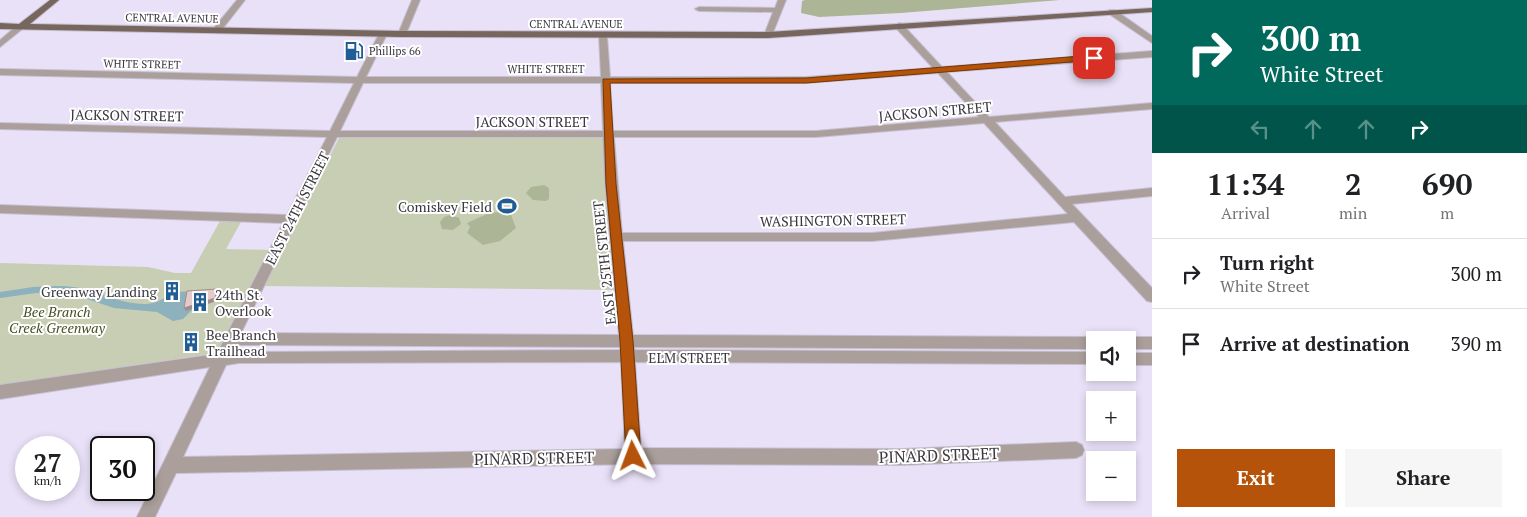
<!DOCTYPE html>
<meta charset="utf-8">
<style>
body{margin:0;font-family:"PT Serif",serif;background:#f6f6f6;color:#202124;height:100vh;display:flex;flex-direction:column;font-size:19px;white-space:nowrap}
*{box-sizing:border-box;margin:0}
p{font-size:16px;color:#757577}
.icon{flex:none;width:28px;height:28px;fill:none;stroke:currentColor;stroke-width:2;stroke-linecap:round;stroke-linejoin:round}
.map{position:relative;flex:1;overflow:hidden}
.details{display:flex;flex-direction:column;background:#fff;width:375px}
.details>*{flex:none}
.hud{background:#00695c;color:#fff;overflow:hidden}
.buttons{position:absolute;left:1086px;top:331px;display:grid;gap:10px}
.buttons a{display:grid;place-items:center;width:50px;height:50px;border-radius:0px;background:#fff;box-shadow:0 2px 8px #0003;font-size:25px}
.speed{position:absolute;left:15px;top:436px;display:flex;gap:10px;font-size:25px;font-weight:700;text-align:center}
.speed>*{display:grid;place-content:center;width:65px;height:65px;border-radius:50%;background:#fff;box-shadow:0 2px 8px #0003;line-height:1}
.speed small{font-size:12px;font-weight:400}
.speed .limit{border:2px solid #111;border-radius:8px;background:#fff;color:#111}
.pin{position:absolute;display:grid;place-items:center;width:42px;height:42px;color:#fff;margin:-21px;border-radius:10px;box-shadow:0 2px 8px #0006}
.me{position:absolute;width:55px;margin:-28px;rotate:357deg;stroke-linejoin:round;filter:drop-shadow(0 0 4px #0008)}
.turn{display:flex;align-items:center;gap:18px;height:105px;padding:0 25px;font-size:22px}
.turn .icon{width:65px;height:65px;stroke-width:2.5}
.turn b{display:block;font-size:35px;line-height:42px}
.lanes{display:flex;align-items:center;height:48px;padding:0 25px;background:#0003;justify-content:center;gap:25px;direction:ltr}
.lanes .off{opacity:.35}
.eta{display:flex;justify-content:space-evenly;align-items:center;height:85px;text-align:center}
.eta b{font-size:30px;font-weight:600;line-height:35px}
.primary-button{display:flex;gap:10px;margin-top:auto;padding:10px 25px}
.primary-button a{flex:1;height:58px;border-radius:0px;background:#b45309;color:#fff;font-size:20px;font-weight:600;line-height:58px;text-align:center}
.primary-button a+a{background:#f6f6f6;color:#202124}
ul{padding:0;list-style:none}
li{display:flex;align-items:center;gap:15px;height:70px;padding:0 25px;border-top:1px solid #e0e0e0}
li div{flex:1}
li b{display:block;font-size:19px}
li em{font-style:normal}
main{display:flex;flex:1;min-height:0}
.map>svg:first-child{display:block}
</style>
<main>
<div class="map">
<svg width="1152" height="517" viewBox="0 0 1152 517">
<rect width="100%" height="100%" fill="#e9e1f7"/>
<!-- green -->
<g fill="#c7ceb3">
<polygon points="341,134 608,135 610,229 615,290 264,286"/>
<polygon points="220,221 241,222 226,249 271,250 221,346 210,354 68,375 0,392 0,263 148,267 175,273 191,273"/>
</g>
<!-- forest -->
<g fill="#adb597">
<polygon points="805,0 1060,0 901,13 819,17 801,13 802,1"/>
<polygon points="544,185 549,188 549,199 546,201 533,200 526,193 531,187"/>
<polygon points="503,212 511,215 516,228 500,241 483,245 467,233 470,227 467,223 489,213"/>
<polygon points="450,215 459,218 461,224 453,230 442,229 440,222 444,217"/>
</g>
<!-- water -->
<path fill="#8db1bd" d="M 58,286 C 68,286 78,287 88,290 C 107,295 124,304 144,304 C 165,304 173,286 192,293 L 194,308 L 183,319 L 173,321 L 157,312 L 114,308 L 75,295 L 36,293 L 0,298 L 0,292 L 33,287 Z"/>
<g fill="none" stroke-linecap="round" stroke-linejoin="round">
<!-- minor casing -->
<g stroke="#c6bfd2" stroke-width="2">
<g id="minor">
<polygon points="237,0 245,0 220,32 214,32 214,28"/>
<polygon points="412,0 420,0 406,34 399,36 398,34"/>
<polygon points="778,0 786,0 772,35 768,38 764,35 773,12 699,11 695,9 699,7 775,8"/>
<polygon points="1109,10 1115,10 1152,36 1152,43 1109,14"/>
<path d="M 899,23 L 902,24 L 942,67 L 1152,51 L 1152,57 L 947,72 L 989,117 L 1152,103 L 1152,109 L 995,122 L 1065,197 L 1152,188 L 1152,196 L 1072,204 L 1152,288 L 1152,302 L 1147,301 L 1074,222 L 872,241 L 623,241 L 633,335 L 1095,337 L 1101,340 L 1095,340 L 1095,349 L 634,347 L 635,350 L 1095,352 L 1095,364 L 635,362 L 641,448 L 902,449 L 1076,442 L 1082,445 L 1084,450 L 1082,455 L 1076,458 L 902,465 L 633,464 L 176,473 L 155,517 L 137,517 L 210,367 L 0,399 L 0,385 L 217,354 L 283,223 L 0,213 L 0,205 L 287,215 L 327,137 L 0,129 L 0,123 L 330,131 L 354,83 L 0,75 L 0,69 L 357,77 L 379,34 L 383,31 L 387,34 L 366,77 L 601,77 L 599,36 L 603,33 L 607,36 L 610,77 L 806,77 L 933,68 L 896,28 L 895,26 ZM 938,73 L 979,117 L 816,131 L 613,131 L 610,83 L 806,83 ZM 363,83 L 601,83 L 603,131 L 340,131 ZM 984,123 L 1068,214 L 872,233 L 622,233 L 614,137 L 816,137 ZM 337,137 L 603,137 L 605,184 L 619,335 L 241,333 ZM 235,345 L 620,347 L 620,350 L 232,352 ZM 621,362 L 625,449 L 183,457 L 226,365 L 239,363 Z"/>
<polygon points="19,24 26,26 0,47 0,40"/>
<polygon points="1128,337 1152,337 1152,349 1128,349 1128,340 1122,340"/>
<rect x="1128" y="353" width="24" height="12"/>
</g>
</g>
<!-- major casing -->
<g stroke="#c6bfd2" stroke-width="2">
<polygon id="major" points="50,0 59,0 30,24 402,31 768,32 1152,8 1152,12 768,38 402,37 0,29 0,23 19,24"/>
</g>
<!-- minor -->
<use href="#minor" fill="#aa9f9b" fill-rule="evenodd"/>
<!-- major -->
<use href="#major" fill="#77665d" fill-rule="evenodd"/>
</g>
<!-- shaded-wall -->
<polygon fill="#a08e8b" points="217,289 219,292 217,301 186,311 184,308"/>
<!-- building -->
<polygon fill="#e5cbc7" stroke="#a08e8b" points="217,289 215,298 184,308 187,291"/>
<!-- route -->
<polygon fill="#b45309" stroke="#753606" points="1094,55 1098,58 1096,60 806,83 610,83 616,184 633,341 641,456 639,461 633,463 628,461 626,456 620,341 606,184 603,79 806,78"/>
<!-- icons -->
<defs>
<g id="fuel-bare" transform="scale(1.5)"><path d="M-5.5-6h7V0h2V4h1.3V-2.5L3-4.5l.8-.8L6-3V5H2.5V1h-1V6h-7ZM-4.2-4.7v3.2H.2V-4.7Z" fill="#205d94" stroke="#fff" stroke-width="2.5" paint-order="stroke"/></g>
<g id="stadium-bare" transform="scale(1.5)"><path d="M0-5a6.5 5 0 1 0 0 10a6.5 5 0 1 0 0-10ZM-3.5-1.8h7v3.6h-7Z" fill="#205d94" stroke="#fff" stroke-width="2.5" paint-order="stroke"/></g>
<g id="building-bare" transform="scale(1.5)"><path d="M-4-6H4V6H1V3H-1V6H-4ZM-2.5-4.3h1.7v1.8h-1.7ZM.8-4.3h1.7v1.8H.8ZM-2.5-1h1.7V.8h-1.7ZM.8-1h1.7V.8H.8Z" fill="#205d94" stroke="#fff" stroke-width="2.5" paint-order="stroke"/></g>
</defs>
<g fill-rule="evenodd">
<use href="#fuel-bare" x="354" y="51"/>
<use href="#stadium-bare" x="507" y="206"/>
<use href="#building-bare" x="172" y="291"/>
<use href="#building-bare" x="200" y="302"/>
<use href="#building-bare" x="191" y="342"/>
</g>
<g text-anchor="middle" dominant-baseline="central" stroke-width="4" stroke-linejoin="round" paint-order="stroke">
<!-- far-street labels -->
<g font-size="11" fill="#3a373f" stroke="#fff">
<text transform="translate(172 18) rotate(1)">CENTRAL AVENUE</text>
<text x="576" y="24">CENTRAL AVENUE</text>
<text transform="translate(142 64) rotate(1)">WHITE STREET</text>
<text x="546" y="69">WHITE STREET</text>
</g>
<!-- far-poi labels -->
<g font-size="11" fill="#3a373f" stroke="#fff" text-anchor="start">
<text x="369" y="51">Phillips 66</text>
</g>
<!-- street labels -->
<g font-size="14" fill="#3a373f" stroke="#fff">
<text transform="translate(935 111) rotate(-5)">JACKSON STREET</text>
<text transform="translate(127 115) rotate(1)">JACKSON STREET</text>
<text x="532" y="121">JACKSON STREET</text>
<text transform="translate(297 208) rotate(-63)">EAST 24TH STREET</text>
<text transform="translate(833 220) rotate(-1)">WASHINGTON STREET</text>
<text transform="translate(604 263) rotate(-96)">EAST 25TH STREET</text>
<text x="689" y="357">ELM STREET</text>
</g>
<!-- poi labels -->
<g font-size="14" fill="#3a373f" stroke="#fff" text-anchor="end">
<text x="492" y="206">Comiskey Field</text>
<text x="157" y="291">Greenway Landing</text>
<text x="215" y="294" text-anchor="start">24th St.<tspan x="215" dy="16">Overlook</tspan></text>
<text x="206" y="334" text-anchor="start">Bee Branch<tspan x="206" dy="16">Trailhead</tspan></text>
</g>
<!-- park labels -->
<g font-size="14" font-style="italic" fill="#46501f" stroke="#fff">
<text x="57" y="311">Bee Branch<tspan x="57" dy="16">Creek Greenway</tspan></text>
</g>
<!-- near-street labels -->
<g font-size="16" fill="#3a373f" stroke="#fff">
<text transform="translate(939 455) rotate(-2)">PINARD STREET</text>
<text transform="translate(534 458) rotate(-1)">PINARD STREET</text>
</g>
</g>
</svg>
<div class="buttons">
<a><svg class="icon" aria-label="sound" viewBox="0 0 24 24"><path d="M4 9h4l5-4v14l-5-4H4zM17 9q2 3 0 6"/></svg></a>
<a>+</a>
<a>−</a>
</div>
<div class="speed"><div>27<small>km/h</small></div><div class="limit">30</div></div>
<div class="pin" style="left:1094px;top:58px;background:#d93025"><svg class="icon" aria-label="arrive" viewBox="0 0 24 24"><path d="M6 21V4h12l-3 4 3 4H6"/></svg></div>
<svg class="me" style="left:633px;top:456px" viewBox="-20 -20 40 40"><path d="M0-17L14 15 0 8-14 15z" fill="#b45309" stroke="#fff" stroke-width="4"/></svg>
</div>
<section class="details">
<div class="hud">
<div class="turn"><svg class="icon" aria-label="right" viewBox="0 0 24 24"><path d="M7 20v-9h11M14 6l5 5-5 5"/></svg><div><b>300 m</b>White Street</div></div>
<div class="lanes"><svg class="icon off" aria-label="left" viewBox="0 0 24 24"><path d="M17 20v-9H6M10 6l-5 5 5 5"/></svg><svg class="icon off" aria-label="ahead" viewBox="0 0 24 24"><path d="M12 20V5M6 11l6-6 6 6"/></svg><svg class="icon off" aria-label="ahead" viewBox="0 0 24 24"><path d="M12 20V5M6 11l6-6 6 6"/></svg><svg class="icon" aria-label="right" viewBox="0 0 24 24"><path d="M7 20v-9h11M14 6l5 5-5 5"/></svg></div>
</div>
<div class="eta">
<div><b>11:34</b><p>Arrival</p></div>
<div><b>2</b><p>min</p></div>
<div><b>690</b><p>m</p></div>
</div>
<ul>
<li><svg class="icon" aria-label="right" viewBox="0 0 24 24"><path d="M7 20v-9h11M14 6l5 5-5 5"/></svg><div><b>Turn right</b><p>White Street</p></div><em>300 m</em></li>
<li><svg class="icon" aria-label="arrive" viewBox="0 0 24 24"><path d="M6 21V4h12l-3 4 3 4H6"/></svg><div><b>Arrive at destination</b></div><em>390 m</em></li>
</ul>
<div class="primary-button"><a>Exit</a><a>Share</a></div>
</section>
</main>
